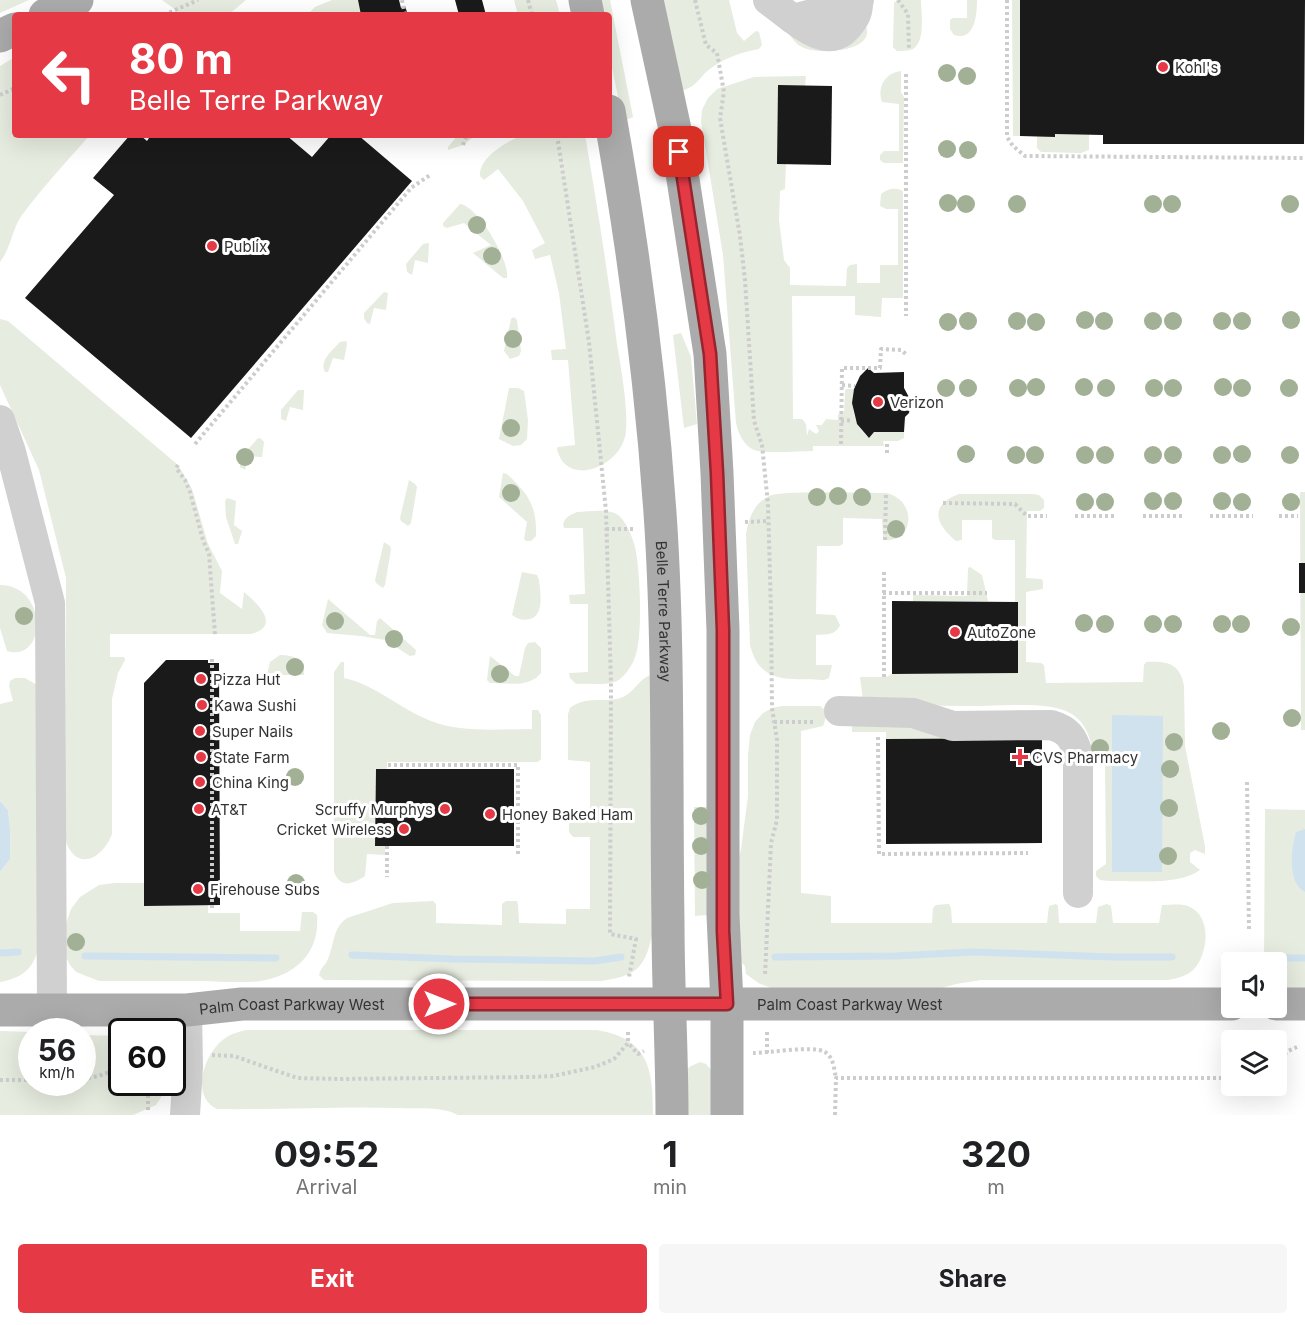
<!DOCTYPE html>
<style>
body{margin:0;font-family:Inter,sans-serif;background:#f6f6f6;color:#202124;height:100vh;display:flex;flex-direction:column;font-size:22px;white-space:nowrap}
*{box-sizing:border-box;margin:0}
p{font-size:20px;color:#757577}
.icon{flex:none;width:33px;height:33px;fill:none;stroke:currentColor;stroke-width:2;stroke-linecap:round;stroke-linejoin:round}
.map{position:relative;height:1115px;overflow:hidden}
.side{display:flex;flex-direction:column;background:#fff;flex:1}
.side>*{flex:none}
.top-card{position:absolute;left:12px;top:12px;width:600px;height:126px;border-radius:6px;box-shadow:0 6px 24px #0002;background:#e63946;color:#fff;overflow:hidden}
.fabs{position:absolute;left:1221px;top:952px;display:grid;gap:12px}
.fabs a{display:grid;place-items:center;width:66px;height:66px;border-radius:6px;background:#fff;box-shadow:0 6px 24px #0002;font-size:30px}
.speed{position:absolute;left:18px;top:1018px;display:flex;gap:12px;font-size:30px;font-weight:700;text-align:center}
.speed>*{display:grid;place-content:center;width:78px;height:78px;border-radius:50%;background:#fff;box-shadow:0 6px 24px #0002;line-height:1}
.speed small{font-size:15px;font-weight:400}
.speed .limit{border:3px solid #111;border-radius:9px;background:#fff;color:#111}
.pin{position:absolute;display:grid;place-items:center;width:51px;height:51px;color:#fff;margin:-26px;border-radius:12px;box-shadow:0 3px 9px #0006}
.me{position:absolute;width:66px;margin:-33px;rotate:90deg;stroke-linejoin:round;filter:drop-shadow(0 0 4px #0008)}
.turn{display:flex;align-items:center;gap:21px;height:126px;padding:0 18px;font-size:27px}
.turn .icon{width:78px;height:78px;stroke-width:2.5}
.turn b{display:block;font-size:42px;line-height:51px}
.eta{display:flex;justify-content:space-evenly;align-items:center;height:102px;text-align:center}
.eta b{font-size:36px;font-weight:700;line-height:42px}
.action{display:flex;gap:12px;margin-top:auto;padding:12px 18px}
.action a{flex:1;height:69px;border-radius:6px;background:#e63946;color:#fff;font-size:24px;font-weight:700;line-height:69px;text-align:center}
.action a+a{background:#f6f6f6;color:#202124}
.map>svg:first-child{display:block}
</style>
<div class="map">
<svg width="1305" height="1115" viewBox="0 0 1305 1115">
<rect width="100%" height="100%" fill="#fff"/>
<!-- green -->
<g fill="#e6ecdf">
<polygon points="0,0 29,0 0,13"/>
<polygon points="162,0 246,0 228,15 183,15"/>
<polygon points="332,0 358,0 361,15 307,15 315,7"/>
<polygon points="514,0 556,0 560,15 518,15"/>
<polygon points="598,0 610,0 633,117 623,121 609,53 609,15 601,15"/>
<path d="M 661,0 L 729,0 L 737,33 L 744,41 L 756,31 L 759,32 L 762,45 L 759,49 C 742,52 728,57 714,66 C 698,76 699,87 680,91 Z"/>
<path d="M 897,0 L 921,0 C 921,13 926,41 913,49 C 908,51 902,51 897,51 L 893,47 L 894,3 Z"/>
<path d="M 967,0 L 977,0 C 977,14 975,42 954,35 L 950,29 L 950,20 L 953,18 L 967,18 Z"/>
<polygon points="1012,0 1020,0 1020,136 1013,136"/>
<path d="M 866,26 C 876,53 816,55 802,47 C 795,44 791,36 786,30 Z"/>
<path d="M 15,57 L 15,135 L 90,135 C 67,161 43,187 22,215 C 12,229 11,248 0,262 L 0,66 Z"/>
<path d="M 901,71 L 901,92 L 904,97 L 903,163 L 884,163 L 880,160 L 880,155 L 884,151 L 899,151 L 899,104 L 882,102 C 877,87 885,73 901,71 Z"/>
<path d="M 806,76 L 805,86 L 778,86 L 777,164 L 786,164 L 785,189 L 780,191 L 779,220 L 784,260 L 790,268 L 790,285 L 846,286 L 847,268 L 850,265 L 857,264 L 857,283 L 880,283 L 880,265 L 898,265 L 898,209 L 886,209 L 880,206 L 881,194 C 887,189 896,187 903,191 L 903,298 L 882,298 L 881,317 L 855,315 L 855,296 L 792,296 L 793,419 L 802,419 L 806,424 L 807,436 L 809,429 L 816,434 L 819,431 L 816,425 L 822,425 L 826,419 L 838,420 L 838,414 L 844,414 L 845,391 L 846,389 L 854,389 C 851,409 853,424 869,438 L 874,432 L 904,432 L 904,438 L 898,441 L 883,441 L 884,446 L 813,446 L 813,451 C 800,451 764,454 754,450 C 744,446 738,433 736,423 L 723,255 L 701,121 L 702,110 L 708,98 L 717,89 L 754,77 Z"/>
<polygon points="1055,134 1089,134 1089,150 1081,153 1041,152 1037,148 1037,136 1055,137"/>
<polygon points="458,135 476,135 463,145 448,150 448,147"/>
<path d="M 522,135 L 585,135 C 597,205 608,274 617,344 C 621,369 628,406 626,431 C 623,467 566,489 557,449 L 558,447 L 575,445 L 568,360 L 552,360 L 551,350 L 566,349 L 559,293 L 550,255 L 535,259 L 532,250 L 545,243 L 523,201 L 498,169 L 484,180 L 480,176 C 479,157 507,142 522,135 Z"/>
<path d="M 460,204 C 478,206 510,261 507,278 L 503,278 L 473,253 L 491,245 L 464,223 L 447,228 L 443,226 L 443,223 Z"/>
<polygon points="429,243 428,263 415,260 412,275 407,272 406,264 423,244"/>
<polygon points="384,292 388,293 386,310 374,308 370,324 367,323 364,318 364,313"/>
<polygon points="514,317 517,320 521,351 519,356 510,359 504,351 511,319"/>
<path d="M 0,319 L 8,321 L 178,465 L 192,489 L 208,544 L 222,571 L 220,593 L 242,609 L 244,592 C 257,603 282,626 251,634 L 110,634 L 110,657 L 124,657 L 125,660 L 118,673 L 112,699 L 112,834 C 102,861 74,872 65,838 L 66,578 L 39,470 L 0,385 Z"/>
<polygon points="681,333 691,357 697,424 684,428 673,335"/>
<path d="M 346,341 L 347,344 L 344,360 L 333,358 L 328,372 L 325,372 C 319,360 333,350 340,342 Z"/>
<polygon points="509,388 518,388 524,391 528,420 527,439 521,445 513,446 499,439"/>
<polygon points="298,390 304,390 303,410 290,407 286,421 281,419 281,410"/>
<polygon points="260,438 264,442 262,457 249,456 245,470 240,467 240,459 257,439"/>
<path d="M 503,473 L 507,474 C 528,494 537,505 536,536 L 531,541 L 526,541 L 524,539 L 527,522 L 499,497 Z"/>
<polygon points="409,480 415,484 417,487 411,523 408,526 401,521 400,518"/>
<polygon points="1300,492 1305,492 1305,730 1301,730"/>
<path d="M 886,493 C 918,500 914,543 885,540 L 883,537 L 882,519 L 843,518 L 843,544 L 839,546 L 817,546 L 816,614 L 835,615 L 840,625 C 835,636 826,634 816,635 L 816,665 L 832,665 L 829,678 L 824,680 C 791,678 760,686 750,645 L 746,534 C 749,517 754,504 769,496 C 780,490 868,493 886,493 Z"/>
<path d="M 959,494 L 1033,494 L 1039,495 L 1044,500 L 1044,508 L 1040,511 L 1027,511 L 1026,578 L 1041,579 L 1043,581 L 1043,589 L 1026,592 L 1026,662 L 1041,663 L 1044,665 L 1046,683 L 1143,682 L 1144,665 L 1146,662 C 1167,661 1180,663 1184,686 L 1185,746 L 1205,846 L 1205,854 L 1195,850 L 1190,853 L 1190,862 L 1200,870 C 1179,886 1135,880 1109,881 L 1100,880 L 1096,876 L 1096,871 L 1106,864 L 1105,762 L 1095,760 C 1091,742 1088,723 1070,713 C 1048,700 992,707 965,706 C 932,706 899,704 867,703 L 863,701 L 860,677 L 886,677 L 892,674 L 1018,673 L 1018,602 L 1015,602 L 1015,540 L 995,540 L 992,538 L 992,520 L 962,520 L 962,540 L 956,541 C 935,524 929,505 959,494 Z"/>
<polygon points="227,498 236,501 234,525 242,531 238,544 235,544 226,517 225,501"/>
<path d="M 577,512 C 589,512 607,508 618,515 C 627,522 632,537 635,547 C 640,568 644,641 634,660 C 631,667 623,678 617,681 C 606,686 587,683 576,684 L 570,678 L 569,673 L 588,672 L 588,604 L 570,604 L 569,595 L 585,594 L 583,528 L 564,528 C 561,519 570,515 577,512 Z"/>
<polygon points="384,542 390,546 391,549 385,585 383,588 376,583 375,580"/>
<polygon points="970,567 982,575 988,601 913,601 913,595 967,596 968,568"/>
<path d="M 522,572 L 537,575 L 539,580 C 540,591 545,615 530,619 C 523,621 518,619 512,615 Z"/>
<path d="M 0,585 C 48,585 47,663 7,651 L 0,628 Z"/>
<polygon points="328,599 370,635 375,635 377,621 380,618 416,650 415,655 410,656 385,640 361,636 327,633 322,625"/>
<path d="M 535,642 L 541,648 L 541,673 C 530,688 507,683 490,683 L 487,680 L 490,656 L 515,676 L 519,676 L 525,648 L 528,643 Z"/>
<path d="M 280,655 C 294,655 305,660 304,675 L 267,675 L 270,662 Z"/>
<path d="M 341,662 L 344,662 L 344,678 C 376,685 400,709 431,721 C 462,733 499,729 532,729 L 532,710 L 538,710 L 541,715 L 541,759 L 538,762 L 387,762 L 387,770 L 376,770 L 375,845 L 385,846 L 385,855 L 367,854 L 365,876 C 353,884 341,889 334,872 L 334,672 Z"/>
<path d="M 651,675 L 652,935 C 645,969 635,976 601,981 L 324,980 L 319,975 C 320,970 323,967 326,963 C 335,947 331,929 347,918 L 393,903 L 433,901 L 436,904 L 436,923 L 502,925 L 502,904 L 506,901 L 517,901 L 518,904 L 519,923 L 566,924 L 566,909 L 590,909 L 590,837 L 573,837 L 569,832 L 569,823 L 573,820 L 590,820 L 590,762 L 568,760 L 568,714 L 570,708 C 585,696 600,702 617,699 C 633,696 639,678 651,675 Z"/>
<path d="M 15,678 L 25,678 L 37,685 L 39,946 C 34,968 23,978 0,982 L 0,872 L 10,859 L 10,828 L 8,810 L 0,801 L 0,704 L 13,701 L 9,686 L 10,681 Z"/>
<path d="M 782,706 L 820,706 L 825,710 L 826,717 L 823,726 L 801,731 L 801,893 L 831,896 L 831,923 L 932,923 L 933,908 L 936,905 L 949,904 L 951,908 L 952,923 L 1047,923 L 1049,906 L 1056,904 L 1058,906 L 1059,923 L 1096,923 L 1098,907 L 1107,904 L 1111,906 L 1113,923 L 1159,923 L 1162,905 C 1171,905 1182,903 1190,907 C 1212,917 1208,954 1194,969 C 1187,976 1178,978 1168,980 L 981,980 L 956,984 L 927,992 L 778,990 L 760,984 L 746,974 L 745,966 L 738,959 L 736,870 L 741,849 L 748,796 L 748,755 L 750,735 L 755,722 L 763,713 L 772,708 Z"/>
<polygon points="910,720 955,739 886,739 886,732 852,732 852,724"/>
<polygon points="694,807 709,807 708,915 695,916"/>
<polygon points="1265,809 1305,810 1305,991 1277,991 1276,963 1264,963"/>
<path d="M 115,883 L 144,883 L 208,905 L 208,913 L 240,913 L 240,931 L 300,931 L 302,912 L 313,912 L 317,915 C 320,950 299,973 266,980 C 250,984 214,981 196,981 C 164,981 131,981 99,981 L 76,972 L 70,965 L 66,957 L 66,924 L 71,909 L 80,897 L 99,885 Z"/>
<path d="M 246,1030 L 597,1030 C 649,1039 653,1069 653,1115 L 458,1115 C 441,1106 418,1109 399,1108 C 338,1106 277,1110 217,1109 C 190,1097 204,1053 224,1039 C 230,1034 238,1032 246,1030 Z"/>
<polygon points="0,1031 31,1032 32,1083 82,1083 83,1035 121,1036 122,1083 164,1083 163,1094 156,1105 133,1115 0,1115"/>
<polygon points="700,1062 706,1064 713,1072 713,1115 686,1115 686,1073 689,1067"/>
</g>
<!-- water -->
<g fill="#cfe2ee">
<polygon points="1112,715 1163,716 1162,872 1112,872"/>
<polygon points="0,801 8,810 10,828 10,859 0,872"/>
<path d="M 1305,829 L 1305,892 C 1287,883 1291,849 1296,832 Z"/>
</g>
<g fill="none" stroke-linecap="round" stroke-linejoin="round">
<!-- stream -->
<g stroke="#cfe2ee" stroke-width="7">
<polyline points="0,953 18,952"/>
<polyline points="352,955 452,959 595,961 621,957"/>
<polyline points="85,956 276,958"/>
<polyline points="775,957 896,956 973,952 1113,957 1172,957"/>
<polyline points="1267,958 1305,958"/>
</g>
</g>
<!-- building -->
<g fill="#1a1a1a">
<polygon points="358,0 399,0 401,8 405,6 408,15 361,15"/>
<polygon points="455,0 482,0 486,15 459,15"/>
<polygon points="1020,0 1305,0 1304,144 1103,144 1103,135 1055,134 1055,137 1020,136"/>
<polygon points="778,85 832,86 831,165 777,164"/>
<polygon points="130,135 140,135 147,141 151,135 286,135 312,157 331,135 358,135 412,181 191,438 25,298 114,195 93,178"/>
<polygon points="868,368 874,373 904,372 904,388 911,401 909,413 905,417 904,432 874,432 869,438 857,424 852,403 854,389 860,376"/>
<rect x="1299" y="563" width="6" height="30"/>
<polygon points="892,601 1018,602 1018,673 892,674"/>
<polygon points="166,660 208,660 208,663 219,663 220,905 144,906 144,683"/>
<polygon points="1042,738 1042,843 886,844 886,739"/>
<polygon points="376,769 514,769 514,846 375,846"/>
</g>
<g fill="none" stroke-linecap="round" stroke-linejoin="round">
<!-- path -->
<g stroke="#cdcdcd" stroke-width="4" stroke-dasharray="3 3" stroke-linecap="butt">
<polyline points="402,0 405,15"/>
<polyline points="528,0 532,15"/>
<polyline points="695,0 706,45 717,53 724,92 720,118 740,236 745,280 754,421 762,445 768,504 771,611 772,708 777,740 777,820 771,843 765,976"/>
<polyline points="898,0 908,14 909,50"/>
<polyline points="1007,0 1007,137 1013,146 1025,156 1305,158"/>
<polyline points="164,15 198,0"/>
<polyline points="906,74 906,316"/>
<polyline points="0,95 15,88"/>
<polyline points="557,135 589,342 606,511 611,683 610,934 636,939 629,977"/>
<polyline points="463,145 467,135"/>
<polyline points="842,385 855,386"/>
<polyline points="841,421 853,420"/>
<polyline points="195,444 411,188 430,175"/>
<polyline points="841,444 842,368 880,368 881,349 901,350 907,355"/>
<polyline points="887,453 887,444"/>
<polyline points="178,465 176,468 185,480 190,492 203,540 209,554 215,635"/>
<polyline points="943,503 1015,504 1027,516 1047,516"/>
<polyline points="1075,516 1117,516"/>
<polyline points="1143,516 1185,516"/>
<polyline points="1210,516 1253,516"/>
<polyline points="1279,516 1298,516"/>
<polyline points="745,522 769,521"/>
<polyline points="606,529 633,529"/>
<polyline points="885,540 886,493"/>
<polyline points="883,593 987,593"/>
<polyline points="212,659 212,910"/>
<polyline points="884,677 884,572"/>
<polyline points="774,722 815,722"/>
<polyline points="878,737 879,854 1028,853"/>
<polyline points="388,765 518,765 518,857"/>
<polyline points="1247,782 1249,931"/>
<polyline points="387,846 387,877"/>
<polyline points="628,1032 628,1043"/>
<path d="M 753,1053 C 770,1053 813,1045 825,1052 C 834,1058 834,1069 836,1078"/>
<polyline points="767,1053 767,1031"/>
<polyline points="212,1055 234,1056 297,1078 340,1079 531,1077 553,1076 595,1067 614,1059 628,1043 638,1054 644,1051"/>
<polyline points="1276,1063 1288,1051 1297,1047"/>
<polyline points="82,1079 99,1076 122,1067"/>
<polyline points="0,1080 32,1080"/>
<polyline points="148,1110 148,1083"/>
<polyline points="835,1115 836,1078 1232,1078"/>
</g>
<!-- minor -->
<g stroke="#d0d0d0" stroke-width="30">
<polyline points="768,0 793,19 858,2 859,0"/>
<path d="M 793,19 C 811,33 834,47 850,24 C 856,16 858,12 858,2"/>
<polyline points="0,420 11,452 50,603 52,1010"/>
<path d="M 839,711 L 913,713 L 953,726 L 1051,725 C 1068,730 1073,737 1078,754 L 1078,893"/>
<polyline points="185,1115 188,1067 187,1010"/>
</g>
<!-- major -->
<g stroke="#ababab" stroke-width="33">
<polyline points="585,0 588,15"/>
<polyline points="647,0 676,134 710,354 717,473 723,630 723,915 727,1004 727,1115"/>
<polyline points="45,15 77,0"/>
<polyline points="0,36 15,29"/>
<path id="s1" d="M 609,111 C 634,250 652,387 661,528 C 669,659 666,791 668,923 C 668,987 672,1051 672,1115"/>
<polyline points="1276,1004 1305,1004"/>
<path id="s2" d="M 0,1010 L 187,1010 L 242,1004 L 1232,1004"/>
</g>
</g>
<!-- trees -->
<g fill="#a2b095">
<circle cx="947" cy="73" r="9"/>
<circle cx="967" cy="76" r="9"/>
<circle cx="947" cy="149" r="9"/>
<circle cx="968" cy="150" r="9"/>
<circle cx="948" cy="203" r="9"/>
<circle cx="966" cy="204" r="9"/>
<circle cx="1017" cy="204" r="9"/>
<circle cx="1153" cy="204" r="9"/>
<circle cx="1172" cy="204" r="9"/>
<circle cx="1290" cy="204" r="9"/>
<circle cx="477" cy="225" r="9"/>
<circle cx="492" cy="256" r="9"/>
<circle cx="1085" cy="320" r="9"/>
<circle cx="1291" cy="320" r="9"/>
<circle cx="968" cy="321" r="9"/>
<circle cx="1017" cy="321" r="9"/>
<circle cx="1104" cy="321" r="9"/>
<circle cx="1153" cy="321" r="9"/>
<circle cx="1173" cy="321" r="9"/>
<circle cx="1222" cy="321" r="9"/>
<circle cx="1242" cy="321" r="9"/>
<circle cx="948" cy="322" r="9"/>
<circle cx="1036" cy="322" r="9"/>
<circle cx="513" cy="339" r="9"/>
<circle cx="1036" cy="387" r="9"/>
<circle cx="1084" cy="387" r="9"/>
<circle cx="1223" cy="387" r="9"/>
<circle cx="946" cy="388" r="9"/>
<circle cx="968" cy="388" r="9"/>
<circle cx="1018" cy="388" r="9"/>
<circle cx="1106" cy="388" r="9"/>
<circle cx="1154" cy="388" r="9"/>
<circle cx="1173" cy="388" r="9"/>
<circle cx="1242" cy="388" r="9"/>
<circle cx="1289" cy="388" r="9"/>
<circle cx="511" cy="428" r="9"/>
<circle cx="966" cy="454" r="9"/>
<circle cx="1242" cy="454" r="9"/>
<circle cx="1016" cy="455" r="9"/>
<circle cx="1035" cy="455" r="9"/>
<circle cx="1085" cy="455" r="9"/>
<circle cx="1105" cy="455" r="9"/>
<circle cx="1153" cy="455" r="9"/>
<circle cx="1173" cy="455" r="9"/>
<circle cx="1222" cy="455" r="9"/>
<circle cx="1290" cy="455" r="9"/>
<circle cx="245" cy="457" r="9"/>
<circle cx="511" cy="493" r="9"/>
<circle cx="838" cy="496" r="9"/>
<circle cx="817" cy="497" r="9"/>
<circle cx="862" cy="497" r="9"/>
<circle cx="1153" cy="501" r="9"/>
<circle cx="1173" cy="501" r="9"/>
<circle cx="1222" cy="501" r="9"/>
<circle cx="1085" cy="502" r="9"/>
<circle cx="1105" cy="502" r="9"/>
<circle cx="1242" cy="502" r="9"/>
<circle cx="1291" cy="502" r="9"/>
<circle cx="896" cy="529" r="9"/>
<circle cx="24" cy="616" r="9"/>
<circle cx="335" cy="621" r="9"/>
<circle cx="1084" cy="623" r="9"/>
<circle cx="1105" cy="624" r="9"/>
<circle cx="1153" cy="624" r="9"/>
<circle cx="1173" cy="624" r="9"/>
<circle cx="1222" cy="624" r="9"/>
<circle cx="1241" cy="624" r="9"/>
<circle cx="1291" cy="627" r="9"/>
<circle cx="394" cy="639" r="9"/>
<circle cx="295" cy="667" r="9"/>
<circle cx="500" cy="674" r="9"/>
<circle cx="1292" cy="718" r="9"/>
<circle cx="1221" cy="731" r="9"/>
<circle cx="1174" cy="742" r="9"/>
<circle cx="1100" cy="748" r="9"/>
<circle cx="1170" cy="769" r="9"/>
<circle cx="295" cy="777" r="9"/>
<circle cx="1169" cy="808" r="9"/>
<circle cx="701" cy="816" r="9"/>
<circle cx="701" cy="846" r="9"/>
<circle cx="1168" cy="856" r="9"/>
<circle cx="702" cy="880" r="9"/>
<circle cx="296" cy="883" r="9"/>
<circle cx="76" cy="942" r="9"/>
</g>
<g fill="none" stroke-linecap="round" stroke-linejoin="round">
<!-- route casing -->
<g stroke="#96252e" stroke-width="15">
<polyline id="route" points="439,1004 727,1004 723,931 723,630 717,473 710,354 679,152"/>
</g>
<!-- route -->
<use href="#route" stroke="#e63946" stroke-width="10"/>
</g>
<!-- markers -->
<g fill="#e63946" stroke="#fff" stroke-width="2">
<circle cx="1163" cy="67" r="6"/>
<circle cx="212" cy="246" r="6"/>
<circle cx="878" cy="402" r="6"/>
<circle cx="955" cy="632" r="6"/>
<circle cx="201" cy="679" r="6"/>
<circle cx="202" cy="705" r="6"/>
<circle cx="200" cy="731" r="6"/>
<circle cx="201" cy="757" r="6"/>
<path d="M1017 748h6v6h6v6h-6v6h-6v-6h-6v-6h6z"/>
<circle cx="200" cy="782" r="6"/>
<circle cx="199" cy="809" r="6"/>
<circle cx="445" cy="809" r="6"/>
<circle cx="490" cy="814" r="6"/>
<circle cx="404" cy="829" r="6"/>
<circle cx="198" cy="889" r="6"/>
</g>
<g text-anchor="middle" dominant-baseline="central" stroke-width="6" stroke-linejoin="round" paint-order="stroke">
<!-- poi labels -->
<g font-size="15" fill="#333" stroke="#fff" text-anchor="start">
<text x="1175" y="67">Kohl's</text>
<text x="224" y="246">Publix</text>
<text x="890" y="402">Verizon</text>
<text x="967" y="632">AutoZone</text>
<text x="213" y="679">Pizza Hut</text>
<text x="214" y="705">Kawa Sushi</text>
<text x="212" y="731">Super Nails</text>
<text x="213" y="757">State Farm</text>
<text x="1032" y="757">CVS Pharmacy</text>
<text x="212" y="782">China King</text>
<text x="211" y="809">AT&amp;T</text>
<text x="433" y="809" text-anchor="end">Scruffy Murphys</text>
<text x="502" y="814">Honey Baked Ham</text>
<text x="392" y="829" text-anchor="end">Cricket Wireless</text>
<text x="210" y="889">Firehouse Subs</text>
</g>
<!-- street labels -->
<g font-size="15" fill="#333" stroke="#fff">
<text stroke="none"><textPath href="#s1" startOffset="504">Belle Terre Parkway</textPath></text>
<text stroke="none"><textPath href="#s2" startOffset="850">Palm Coast Parkway West</textPath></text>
<text stroke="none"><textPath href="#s2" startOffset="292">Palm Coast Parkway West</textPath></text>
</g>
</g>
</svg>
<div class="fabs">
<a><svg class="icon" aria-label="sound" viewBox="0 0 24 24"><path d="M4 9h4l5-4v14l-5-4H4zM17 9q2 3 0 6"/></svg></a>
<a><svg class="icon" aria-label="layers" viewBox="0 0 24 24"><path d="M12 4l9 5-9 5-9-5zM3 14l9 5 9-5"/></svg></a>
</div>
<div class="speed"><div>56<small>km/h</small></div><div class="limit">60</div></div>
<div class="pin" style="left:679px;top:152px;background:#d93025"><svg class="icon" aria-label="arrive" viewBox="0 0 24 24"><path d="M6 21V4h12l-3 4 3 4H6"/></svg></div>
<svg class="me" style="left:439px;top:1004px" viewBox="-20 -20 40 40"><circle r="17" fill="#e63946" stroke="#fff" stroke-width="3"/><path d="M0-11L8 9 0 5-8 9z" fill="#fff"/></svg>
<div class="top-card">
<div class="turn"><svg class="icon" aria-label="left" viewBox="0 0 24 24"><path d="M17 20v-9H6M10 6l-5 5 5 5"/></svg><div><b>80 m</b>Belle Terre Parkway</div></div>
</div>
</div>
<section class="side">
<div class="eta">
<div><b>09:52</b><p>Arrival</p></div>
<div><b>1</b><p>min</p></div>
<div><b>320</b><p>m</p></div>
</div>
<div class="action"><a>Exit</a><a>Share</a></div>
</section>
